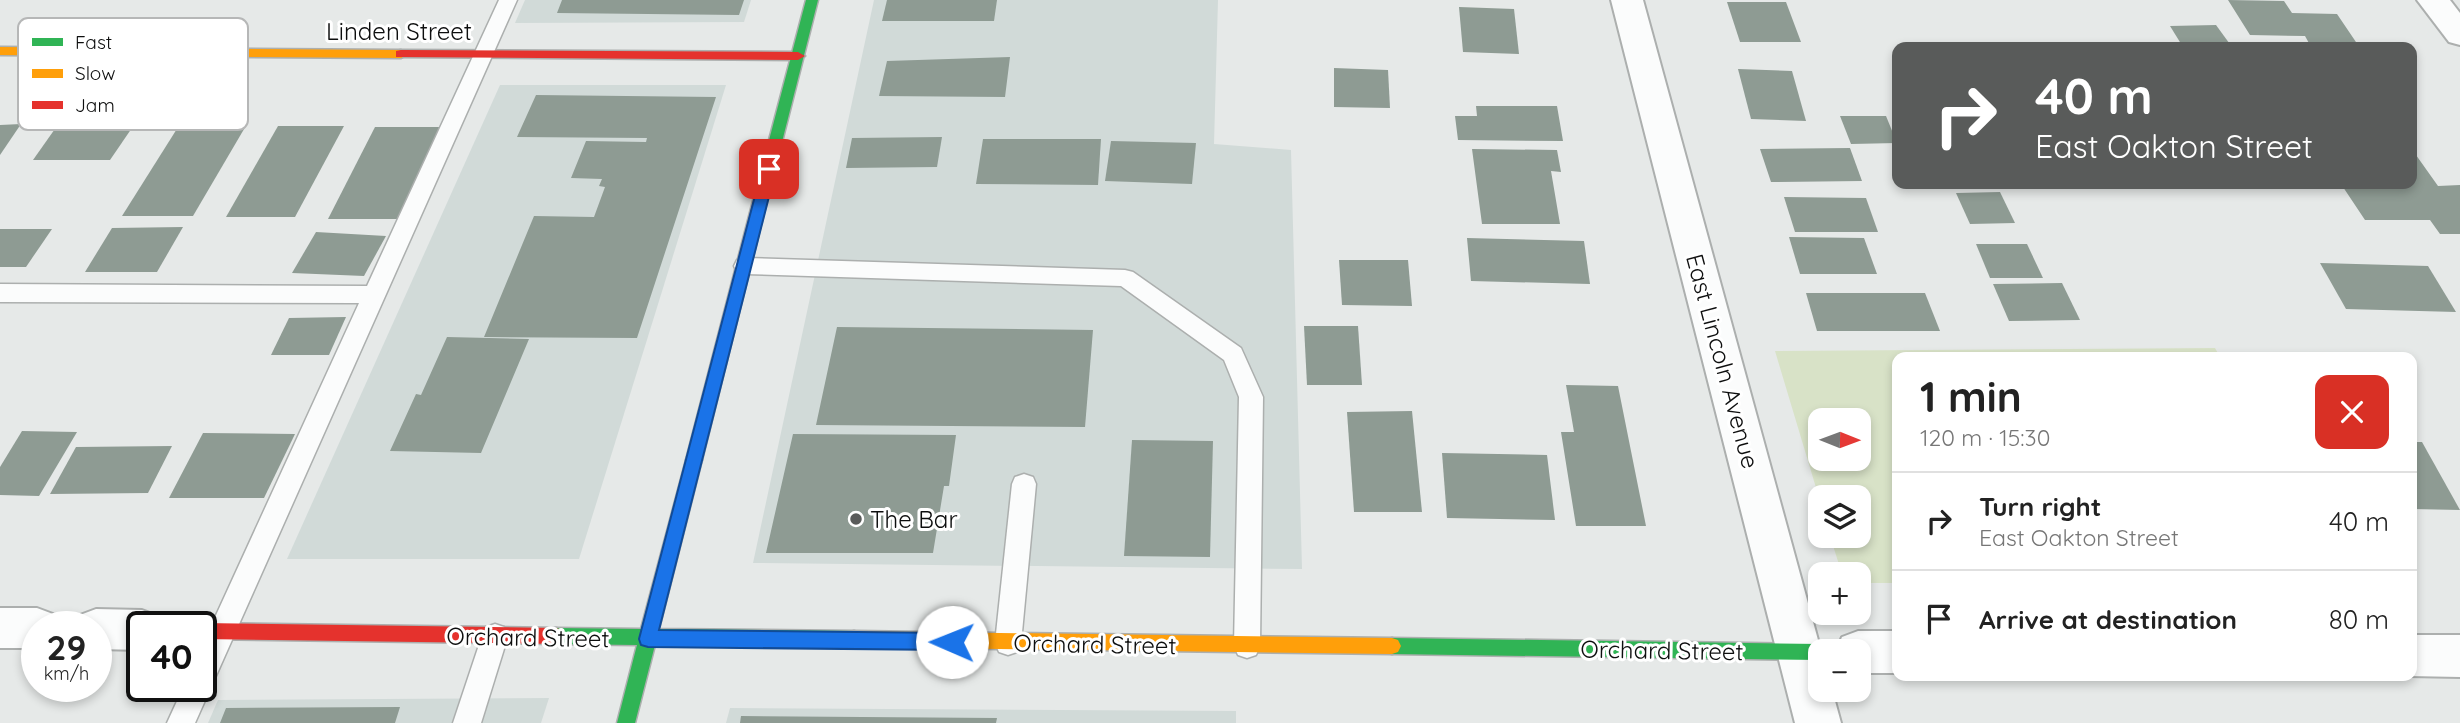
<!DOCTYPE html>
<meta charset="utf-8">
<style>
body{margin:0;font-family:Quicksand,sans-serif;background:#f6f6f6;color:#222;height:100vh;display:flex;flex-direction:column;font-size:26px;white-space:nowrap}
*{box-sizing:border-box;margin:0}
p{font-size:23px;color:#767676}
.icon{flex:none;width:38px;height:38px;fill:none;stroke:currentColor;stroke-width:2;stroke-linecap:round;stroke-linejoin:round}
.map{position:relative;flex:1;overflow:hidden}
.side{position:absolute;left:1892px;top:352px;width:525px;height:329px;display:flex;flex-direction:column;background:#fff;border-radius:14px;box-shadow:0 4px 10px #0003}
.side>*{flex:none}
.hud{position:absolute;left:1892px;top:42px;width:525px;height:147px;border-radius:14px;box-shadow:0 4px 10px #0003;background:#595b5a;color:#fff;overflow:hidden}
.needle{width:46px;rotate:91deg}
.controls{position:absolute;left:1808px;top:408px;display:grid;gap:14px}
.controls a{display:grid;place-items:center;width:63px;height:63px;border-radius:14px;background:#fff;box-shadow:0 4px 10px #0003;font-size:35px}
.speed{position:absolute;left:21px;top:611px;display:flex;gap:14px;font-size:35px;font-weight:700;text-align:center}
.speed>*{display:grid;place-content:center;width:91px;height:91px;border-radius:50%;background:#fff;box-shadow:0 4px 10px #0003;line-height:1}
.speed small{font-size:18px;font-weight:400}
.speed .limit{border:4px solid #111;border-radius:10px;background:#fff;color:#111}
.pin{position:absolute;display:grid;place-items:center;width:60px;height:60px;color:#fff;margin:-30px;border-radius:14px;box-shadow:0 4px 10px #0006}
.me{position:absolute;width:77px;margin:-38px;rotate:271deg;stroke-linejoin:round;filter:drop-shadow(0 0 5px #0008)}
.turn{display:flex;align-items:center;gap:24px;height:147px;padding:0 28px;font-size:32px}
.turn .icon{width:91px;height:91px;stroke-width:2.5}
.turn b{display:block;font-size:49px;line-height:60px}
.round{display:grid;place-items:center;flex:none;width:74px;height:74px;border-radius:14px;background:#f6f6f6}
.summary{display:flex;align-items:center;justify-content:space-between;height:119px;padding:0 28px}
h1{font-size:42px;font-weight:700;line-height:52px}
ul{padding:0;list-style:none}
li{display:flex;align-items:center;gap:21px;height:98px;padding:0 28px;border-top:2px solid #e0e0e0}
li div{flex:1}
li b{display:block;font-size:26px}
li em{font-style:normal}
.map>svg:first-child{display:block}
</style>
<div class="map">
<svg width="2460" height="723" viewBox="0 0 2460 723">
<rect width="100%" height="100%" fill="#e6e9e8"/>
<!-- built -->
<g fill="#d1dad8">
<polygon points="525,0 751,0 744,22 515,23"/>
<polygon points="874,0 1218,0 1214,144 1291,150 1302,569 753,563"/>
<polygon points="500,85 726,85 579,559 287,559"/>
<polygon points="549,698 541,723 208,723 218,700"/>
<polygon points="730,708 1236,711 1236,723 726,723"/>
</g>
<!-- green -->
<path fill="#d8e2c7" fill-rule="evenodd" d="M 2215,348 L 2220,357 L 1897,357 L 1897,583 L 1859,583 L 1858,574 L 1842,574 L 1830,536 L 1858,536 L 1858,497 L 1820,497 L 1820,501 L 1775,351 ZM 1820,420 L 1858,420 L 1858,458 L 1820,458 Z"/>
<!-- building -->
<g fill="#8e9b93">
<polygon points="562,0 744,0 739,15 557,13"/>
<polygon points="887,0 997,0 994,21 882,21"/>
<polygon points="2228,0 2284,1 2292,13 2337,14 2358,45 2310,45 2305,36 2250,35"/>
<polygon points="1727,2 1786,2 1801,42 1740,42"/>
<polygon points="1459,7 1514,9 1519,54 1463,52"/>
<polygon points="2216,25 2232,47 2183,47 2170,26"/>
<polygon points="1010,57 1005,97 879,96 887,61"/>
<polygon points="1334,68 1388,70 1390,108 1334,107"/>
<polygon points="1738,69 1792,71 1806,121 1751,119"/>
<polygon points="536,95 716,97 637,338 484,337 534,216 594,217 605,187 599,186 602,179 571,178 586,141 646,142 647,138 517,137"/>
<polygon points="1476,106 1557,106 1563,141 1458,140 1455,116 1477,116"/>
<polygon points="1840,116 1886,116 1897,143 1851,144"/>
<polygon points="21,124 0,155 0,125"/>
<polygon points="180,124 247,124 193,216 122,216"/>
<polygon points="134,125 110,160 33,160 57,126"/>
<polygon points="278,126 344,126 295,217 226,217"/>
<polygon points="375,127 441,127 398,219 328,219"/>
<polygon points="942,137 937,167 846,168 852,138"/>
<polygon points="983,139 1101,139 1098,185 976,184"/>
<polygon points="1111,141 1196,143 1192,184 1105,181"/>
<polygon points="1850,148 1862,181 1771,182 1760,149"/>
<polygon points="1472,149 1557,150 1561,172 1551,171 1560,224 1482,224"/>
<polygon points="2412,155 2416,155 2438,186 2460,185 2460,234 2440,234 2430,220 2365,220 2341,184 2412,184"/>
<polygon points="1971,184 2021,184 2022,187 1972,187"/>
<polygon points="2000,192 2015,223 1970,224 1956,193"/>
<polygon points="1784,197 1866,198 1878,232 1795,232"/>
<polygon points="183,227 157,272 85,272 112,228"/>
<polygon points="0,229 52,229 26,267 0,267"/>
<polygon points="316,232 386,236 364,276 292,273"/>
<polygon points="1789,237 1864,238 1877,274 1800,274"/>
<polygon points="1467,238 1584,241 1590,284 1471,281"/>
<polygon points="1976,244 2027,244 2043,278 1990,278"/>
<polygon points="1339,260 1408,260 1412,306 1342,305"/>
<polygon points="2320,263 2428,266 2456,312 2346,309"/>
<polygon points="2062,283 2080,320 2009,321 1993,284"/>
<polygon points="1806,293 1925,293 1940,331 1817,331"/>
<polygon points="346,317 329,355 271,355 289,318"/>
<polygon points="1304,326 1358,326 1362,385 1307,385"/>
<polygon points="837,327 1093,330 1085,427 816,425"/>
<polygon points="447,337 529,339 481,453 390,451 416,394 421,395"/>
<polygon points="1566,385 1618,386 1646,526 1576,526 1561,432 1574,432"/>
<polygon points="1412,411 1422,512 1354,512 1347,412"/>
<polygon points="22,431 77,432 39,496 0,495 0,467"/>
<polygon points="203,433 295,434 264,498 169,498"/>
<polygon points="793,434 956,435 949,486 944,486 933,553 766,553"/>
<polygon points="1132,440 1213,441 1210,557 1124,556"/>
<polygon points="2412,442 2422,442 2460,510 2412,509"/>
<polygon points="172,446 148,493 50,494 76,447"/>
<polygon points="1442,453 1547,455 1555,520 1447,518"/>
<polygon points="400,707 395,723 220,723 226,708"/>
<polygon points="741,716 997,718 996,723 740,723"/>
</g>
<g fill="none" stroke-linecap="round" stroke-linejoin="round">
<!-- lane casing -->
<g stroke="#acafae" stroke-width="3">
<g id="lane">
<polygon points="499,0 517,0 195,723 167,723 184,686 201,686 201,648 359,303 0,302 0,284 367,286"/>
<polygon points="745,258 1125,270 1133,272 1241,348 1263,397 1260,646 1256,655 1247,658 1238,655 1234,646 1239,397 1224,360 1121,286 745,274 737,272 734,266 737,260"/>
<polygon points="1024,474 1033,477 1036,484 1021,643 1017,652 1008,655 999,652 995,643 1012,484 1015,477"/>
<polygon points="495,624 504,627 508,636 481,723 453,723 482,636 486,627"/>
</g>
</g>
<!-- street casing -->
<g stroke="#acafae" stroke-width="4">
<g id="street">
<polygon points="1611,0 1643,0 1821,651 1820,690 1832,690 1841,723 1795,723"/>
<polygon points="2417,0 2450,0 2460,13 2460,45 2449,42"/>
<polygon points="0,608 37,608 53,614 58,626 37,626 37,648 0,648"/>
<polygon points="96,609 142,610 158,616 162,626 142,626 142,650 96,649 96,626 75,626 80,615"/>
<polygon points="1858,631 1897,631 1897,673 1858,673 1858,651 1836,651 1842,637"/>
<polygon points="2412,635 2460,635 2460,677 2409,676 2412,676"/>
</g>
</g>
<!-- fast casing -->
<g stroke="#acafae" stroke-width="3">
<g id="fast">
<polygon points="806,0 818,0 768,197 761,202 754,197"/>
<polygon points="694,453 700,455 702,460 659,629 854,631 860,633 863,639 860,645 854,647 655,645 635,723 617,723 637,645 556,644 550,642 547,636 550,630 556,628 641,629 686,460 688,455"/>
<polygon points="1392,638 1820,644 1826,646 1829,651 1820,651 1820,660 1392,654 1386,652 1383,646 1386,640"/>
</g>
</g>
<!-- slow casing -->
<g stroke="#acafae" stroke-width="3">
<g id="slow">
<polygon points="0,47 401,50 408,54 401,58 0,55"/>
<polygon points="854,631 1392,638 1398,640 1401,646 1398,652 1392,654 854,647 848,645 845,639 848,633"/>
</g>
</g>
<!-- jam casing -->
<g stroke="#acafae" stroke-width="3">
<g id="jam">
<polygon points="401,50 798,52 805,56 798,60 396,57 396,51"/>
<polygon points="761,192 768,197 702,460 700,465 694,467 688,465 686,460 754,197"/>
<polygon points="201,623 556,628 562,630 565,636 562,642 556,644 201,639 201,626 194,626"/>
</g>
</g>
<!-- lane -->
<use href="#lane" fill="#fbfcfc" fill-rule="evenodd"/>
<!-- street -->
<use href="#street" fill="#fbfcfc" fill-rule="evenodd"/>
<!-- fast -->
<use href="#fast" fill="#30b455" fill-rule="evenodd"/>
<!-- slow -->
<use href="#slow" fill="#ff9f0a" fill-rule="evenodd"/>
<!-- jam -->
<use href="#jam" fill="#e5322d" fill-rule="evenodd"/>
</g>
<!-- route -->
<polygon fill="#1a73e8" stroke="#114b97" stroke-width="2" points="769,164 776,169 659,630 952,633 959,636 961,642 959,648 952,650 648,647 641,645 639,639 762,169"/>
<!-- markers -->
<circle fill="#595b5a" stroke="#fff" stroke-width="2.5" cx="856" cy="519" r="7"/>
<g text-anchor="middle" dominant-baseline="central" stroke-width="6" stroke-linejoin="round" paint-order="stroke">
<!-- street labels -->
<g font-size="24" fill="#0d0e0e" stroke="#fff">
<text x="399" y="31">Linden Street</text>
<text transform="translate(1723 361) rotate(75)">East Lincoln Avenue</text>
<text transform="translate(528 637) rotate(1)">Orchard Street</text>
<text transform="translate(1095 644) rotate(1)">Orchard Street</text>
<text transform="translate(1662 650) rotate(1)">Orchard Street</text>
</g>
<!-- poi labels -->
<g font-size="24" fill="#0d0e0e" stroke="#fff" text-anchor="start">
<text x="870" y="519">The Bar</text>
</g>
</g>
<!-- legend -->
<rect x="18" y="18" width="230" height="112" rx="10" fill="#fff" stroke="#b6b7b7" stroke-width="2"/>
<rect x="32" y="38" width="31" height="8" fill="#30b455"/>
<rect x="32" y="69" width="31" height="9" fill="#ff9f0a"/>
<rect x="32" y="101" width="31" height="8" fill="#e5322d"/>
<g font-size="19" fill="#0d0e0e">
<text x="75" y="49">Fast</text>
<text x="75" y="80">Slow</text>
<text x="75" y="112">Jam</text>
</g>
</svg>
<div class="controls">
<a><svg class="needle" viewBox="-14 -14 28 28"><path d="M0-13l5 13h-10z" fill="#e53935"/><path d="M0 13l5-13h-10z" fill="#767676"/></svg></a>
<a><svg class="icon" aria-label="layers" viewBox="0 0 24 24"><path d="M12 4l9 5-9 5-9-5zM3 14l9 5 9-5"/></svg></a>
<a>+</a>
<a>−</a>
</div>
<div class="speed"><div>29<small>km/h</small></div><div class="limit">40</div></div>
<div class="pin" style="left:769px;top:169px;background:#d93025"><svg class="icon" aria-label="arrive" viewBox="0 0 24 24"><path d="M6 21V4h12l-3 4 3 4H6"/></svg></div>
<svg class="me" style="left:952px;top:642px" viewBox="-20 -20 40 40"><circle r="19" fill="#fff"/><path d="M0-13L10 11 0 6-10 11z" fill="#1a73e8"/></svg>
<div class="hud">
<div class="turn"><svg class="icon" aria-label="right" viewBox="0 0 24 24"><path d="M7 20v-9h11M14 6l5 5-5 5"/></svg><div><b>40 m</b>East Oakton Street</div></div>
</div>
<section class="side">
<div class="summary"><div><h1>1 min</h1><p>120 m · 15:30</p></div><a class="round" style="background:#d93025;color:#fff"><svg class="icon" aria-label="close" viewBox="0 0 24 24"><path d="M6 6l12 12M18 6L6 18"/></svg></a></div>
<ul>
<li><svg class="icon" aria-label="right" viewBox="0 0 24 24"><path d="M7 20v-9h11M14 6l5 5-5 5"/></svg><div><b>Turn right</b><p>East Oakton Street</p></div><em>40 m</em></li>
<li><svg class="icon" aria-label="arrive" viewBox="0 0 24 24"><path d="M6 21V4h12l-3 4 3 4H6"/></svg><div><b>Arrive at destination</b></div><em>80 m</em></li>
</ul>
</section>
</div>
